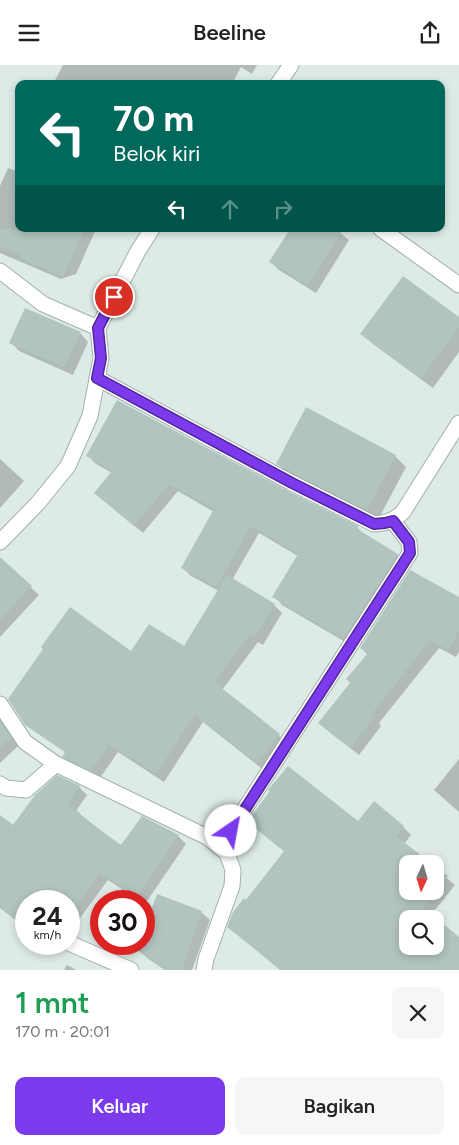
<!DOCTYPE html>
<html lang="id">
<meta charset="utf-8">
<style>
body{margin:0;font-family:Figtree,sans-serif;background:#f6f6f6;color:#222;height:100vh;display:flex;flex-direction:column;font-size:19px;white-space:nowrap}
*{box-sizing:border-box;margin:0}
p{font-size:16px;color:#767676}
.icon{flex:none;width:28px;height:28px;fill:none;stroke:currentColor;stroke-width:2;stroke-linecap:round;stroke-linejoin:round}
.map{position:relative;height:905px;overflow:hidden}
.sheet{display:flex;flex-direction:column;background:#fff;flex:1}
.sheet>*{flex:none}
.hud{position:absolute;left:15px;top:15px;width:430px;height:152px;border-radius:10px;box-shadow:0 2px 8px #0003;background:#00695c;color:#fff;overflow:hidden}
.needle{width:32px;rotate:184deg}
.fabs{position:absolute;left:399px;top:790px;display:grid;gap:10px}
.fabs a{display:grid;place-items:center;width:45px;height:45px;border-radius:10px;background:#fff;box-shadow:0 2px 8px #0003;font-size:25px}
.speed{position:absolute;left:15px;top:825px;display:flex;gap:10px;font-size:25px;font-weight:700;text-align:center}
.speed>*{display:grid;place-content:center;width:65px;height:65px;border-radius:50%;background:#fff;box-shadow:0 2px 8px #0003;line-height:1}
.speed small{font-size:12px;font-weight:400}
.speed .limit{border:8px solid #d22;background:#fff;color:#111}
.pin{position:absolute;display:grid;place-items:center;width:42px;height:42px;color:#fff;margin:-21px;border:2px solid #fff;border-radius:50%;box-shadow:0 1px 5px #0007}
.me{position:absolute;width:55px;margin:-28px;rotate:33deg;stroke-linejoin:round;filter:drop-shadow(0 0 4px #0008)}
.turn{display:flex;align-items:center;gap:18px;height:105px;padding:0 15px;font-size:22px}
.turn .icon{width:65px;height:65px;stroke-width:2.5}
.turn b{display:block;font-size:35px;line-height:42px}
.lanes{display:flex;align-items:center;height:48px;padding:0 15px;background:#0003;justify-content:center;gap:25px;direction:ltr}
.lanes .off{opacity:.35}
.round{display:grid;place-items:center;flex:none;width:52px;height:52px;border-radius:10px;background:#f6f6f6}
.headline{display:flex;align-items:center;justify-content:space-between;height:85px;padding:0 15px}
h1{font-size:30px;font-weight:600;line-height:38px;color:#1e9e55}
.button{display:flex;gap:10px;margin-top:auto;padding:10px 15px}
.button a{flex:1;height:58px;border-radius:10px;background:#7c3aed;color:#fff;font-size:20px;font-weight:600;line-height:58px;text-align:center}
.button a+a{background:#f6f6f6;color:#222}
header{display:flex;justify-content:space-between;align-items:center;height:65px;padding:0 15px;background:#fff;font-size:22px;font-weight:600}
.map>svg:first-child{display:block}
</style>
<header><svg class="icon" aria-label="menu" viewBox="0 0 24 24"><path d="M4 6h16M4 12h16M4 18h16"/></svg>Beeline<svg class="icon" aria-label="share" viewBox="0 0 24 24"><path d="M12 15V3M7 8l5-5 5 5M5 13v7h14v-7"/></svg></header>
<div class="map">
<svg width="459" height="905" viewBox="0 0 459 905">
<rect width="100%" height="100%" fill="#ddeae6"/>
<!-- shadow -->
<g fill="#0003" fill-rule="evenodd">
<polygon points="63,0 257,0 252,9 241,2 232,19 53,19"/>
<polygon points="8,103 19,107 19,164 96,164 76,209 61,214 0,188 0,121"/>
<polygon points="291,164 335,164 349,175 316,228 279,205 271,197"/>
<polygon points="459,253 459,287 433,323 373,279 362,269"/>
<polygon points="80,268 88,277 73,310 19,286 11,277"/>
<polygon points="88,391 357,462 364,470 398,490 406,498 352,581 282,540 274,531 298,491 259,468 232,515 274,540 282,548 263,580 258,577 222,625 288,678 265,706 203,657 164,717 118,687 100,713 72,700 64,692 185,583 219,526 191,511 182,502 214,447 178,426 143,468 95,428 112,408 96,399"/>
<polygon points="395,391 406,402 378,455 288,409 277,398"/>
<polygon points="0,394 24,416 0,443"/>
<polygon points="0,494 39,530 0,572"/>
<polygon points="459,533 459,587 456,592 439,583 379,658 381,661 359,690 328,666 352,618 368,590 361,583"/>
<polygon points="0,652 18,681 0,698"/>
<polygon points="459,694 459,747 434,725"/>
<polygon points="58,712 79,722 87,730 76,746 122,782 178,771 186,779 145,839 144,836 140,836 108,815 69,868 69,836 26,836 26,863 0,843 0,752 13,762"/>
<path d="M 249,757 L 358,758 L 403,762 L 411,770 L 404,779 L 408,799 L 408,826 L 435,826 L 435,803 L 455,820 L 431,850 L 459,873 L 459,905 L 280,905 L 229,862 L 246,837 L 285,787 ZM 408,854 L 435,854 L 435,881 L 408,881 Z"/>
<polygon points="158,831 201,847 210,855 192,905 165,905 147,893 139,885 141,879 144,879 144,870"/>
<polygon points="45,879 60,879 54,886"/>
<polygon points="67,900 76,905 64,905"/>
</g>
<!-- building -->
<g fill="#b2c4c0" fill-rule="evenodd">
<polygon points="0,164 84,164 63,212 19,193 21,190 0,181"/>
<polygon points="290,164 343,164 308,220 269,197"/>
<polygon points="403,211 459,252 459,262 421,313 360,269"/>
<polygon points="25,243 81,267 64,302 9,278"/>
<polygon points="117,335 288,426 358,461 357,464 398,489 343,574 272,532 298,489 251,461 216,522 181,503 214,444 169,419 134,461 94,428 112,406 86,391"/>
<polygon points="306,342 396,390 367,445 276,399"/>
<polygon points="0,492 32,521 0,555"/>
<polygon points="410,505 459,532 459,566 448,585 430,575 371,650 374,652 350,683 318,658 350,618 346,614 368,588 360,583"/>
<polygon points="227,510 275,539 255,572 250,569 214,617 280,669 257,698 195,650 156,709 109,680 91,706 62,692 65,687 25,660 8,634 43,584 41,582 70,542 131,586 149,559 184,581"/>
<polygon points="0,656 11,673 0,683"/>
<path d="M 288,701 L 358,756 L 374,736 L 404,761 L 396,771 L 432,799 L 408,799 L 408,826 L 435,826 L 435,801 L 448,811 L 423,842 L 459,872 L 459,905 L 281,905 L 227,862 L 233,847 L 244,833 L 246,835 L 284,786 L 247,757 L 270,726 L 268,725 ZM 408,854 L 435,854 L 435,881 L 408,881 Z"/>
<polygon points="57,710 80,721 68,739 80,748 79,750 121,780 142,751 179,770 136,833 100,808 69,851 69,836 26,836 26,863 0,842 0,750 13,760 35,730"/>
<polygon points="157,829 202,846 182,905 167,905 137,885 139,879 144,879 144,866"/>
</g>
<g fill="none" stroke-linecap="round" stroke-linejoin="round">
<!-- street casing -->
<g stroke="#a0b1ae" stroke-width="17">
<g id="street">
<polyline points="278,19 291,0"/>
<polyline points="381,164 459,220"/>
<polyline points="0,206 43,239 98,263"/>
<path d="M 97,313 L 292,418 L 374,459 C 387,458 393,456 403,447 L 459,358"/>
<polyline points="0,477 38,438 68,401 90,351 101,293 98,263 138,186 152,164"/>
<polyline points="0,639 25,677 56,699 207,772 227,788 233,805 232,821 206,894 204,905"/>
<polyline points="0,719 6,723 26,725 56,699"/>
<polyline points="220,782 410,488 409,477 393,456"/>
<polyline points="69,878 131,905"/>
</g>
</g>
<!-- street -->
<use href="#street" stroke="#fff" stroke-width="15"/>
</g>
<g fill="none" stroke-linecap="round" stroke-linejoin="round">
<!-- route casing -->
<g stroke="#51269a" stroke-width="12">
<polyline id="route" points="114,232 98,263 101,293 97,313 292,418 374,459 385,458 393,456 409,477 410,488 231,766"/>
</g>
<!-- route -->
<use href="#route" stroke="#7c3aed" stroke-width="9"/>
</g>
</svg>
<div class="fabs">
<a><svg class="needle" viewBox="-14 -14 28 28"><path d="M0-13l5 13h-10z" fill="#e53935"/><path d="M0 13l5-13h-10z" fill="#767676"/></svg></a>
<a><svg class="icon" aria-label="search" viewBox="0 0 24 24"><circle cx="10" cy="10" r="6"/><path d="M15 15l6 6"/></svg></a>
</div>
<div class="speed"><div>24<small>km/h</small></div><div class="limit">30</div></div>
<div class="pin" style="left:114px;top:232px;background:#d93025"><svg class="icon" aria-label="arrive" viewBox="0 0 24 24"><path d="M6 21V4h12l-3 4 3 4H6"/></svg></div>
<svg class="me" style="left:231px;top:766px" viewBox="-20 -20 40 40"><circle r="19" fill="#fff"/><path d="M0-13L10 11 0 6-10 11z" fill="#7c3aed"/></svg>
<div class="hud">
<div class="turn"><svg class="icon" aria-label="left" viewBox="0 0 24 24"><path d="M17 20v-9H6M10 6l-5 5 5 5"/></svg><div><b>70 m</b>Belok kiri</div></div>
<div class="lanes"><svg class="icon" aria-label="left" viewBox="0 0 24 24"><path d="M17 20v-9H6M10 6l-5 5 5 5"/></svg><svg class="icon off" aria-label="ahead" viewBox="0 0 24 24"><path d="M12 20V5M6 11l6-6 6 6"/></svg><svg class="icon off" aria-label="right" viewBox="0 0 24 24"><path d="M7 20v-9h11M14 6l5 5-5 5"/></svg></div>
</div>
</div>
<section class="sheet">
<div class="headline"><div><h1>1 mnt</h1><p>170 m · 20:01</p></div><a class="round"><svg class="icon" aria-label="close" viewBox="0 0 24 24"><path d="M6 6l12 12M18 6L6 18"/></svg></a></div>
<div class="button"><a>Keluar</a><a>Bagikan</a></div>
</section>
